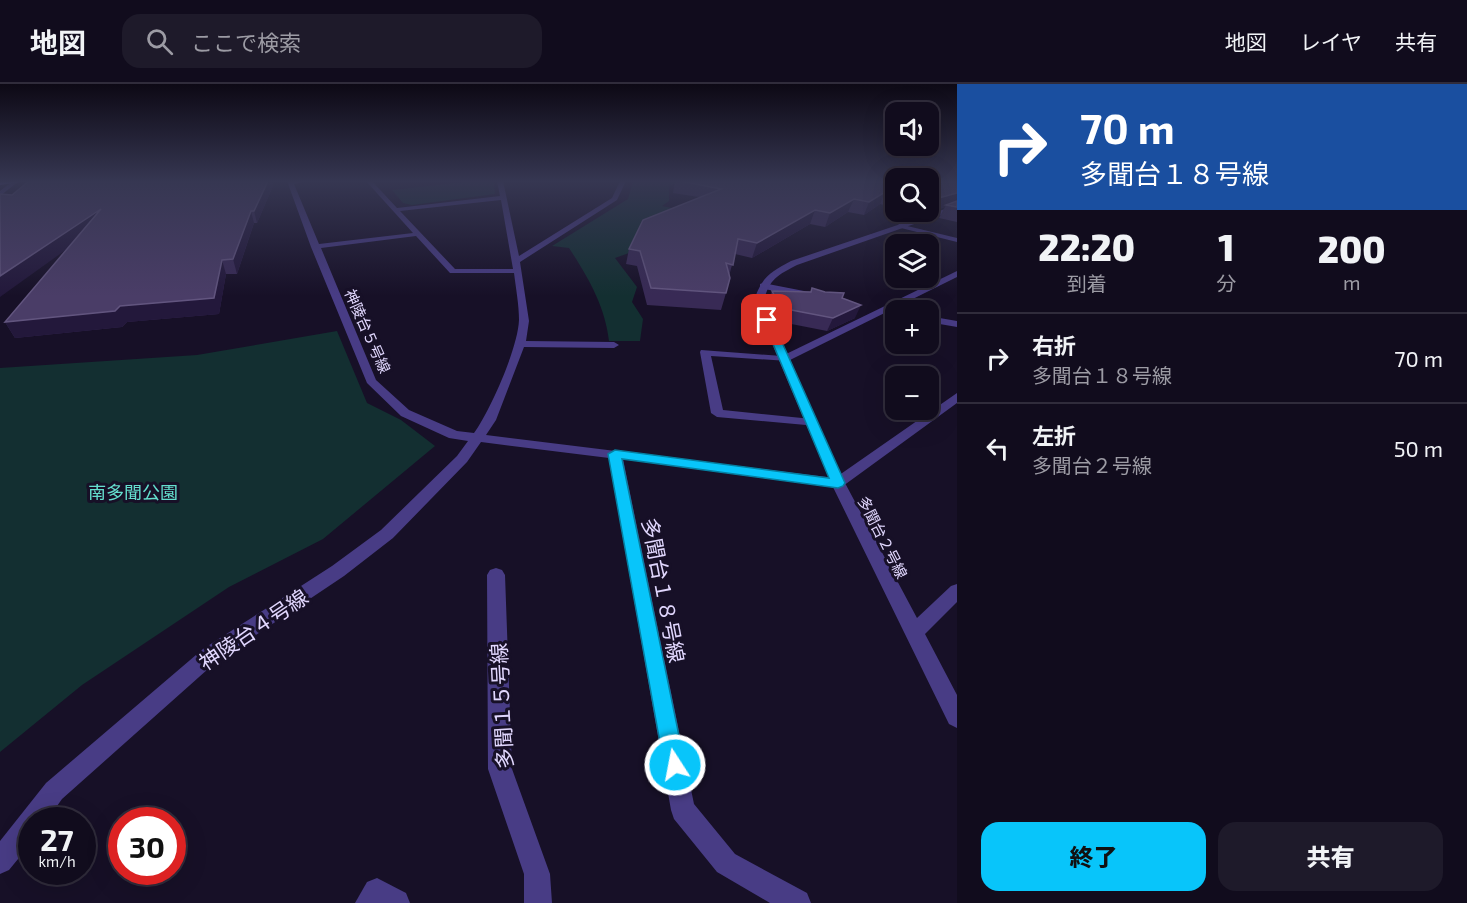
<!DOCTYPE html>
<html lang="ja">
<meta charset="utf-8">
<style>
body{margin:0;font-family:"Exo 2","Noto Sans JP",sans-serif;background:#1e1a2a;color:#f1f3f6;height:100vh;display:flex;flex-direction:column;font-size:22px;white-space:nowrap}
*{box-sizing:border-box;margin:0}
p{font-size:20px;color:#9c9ba4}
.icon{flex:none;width:33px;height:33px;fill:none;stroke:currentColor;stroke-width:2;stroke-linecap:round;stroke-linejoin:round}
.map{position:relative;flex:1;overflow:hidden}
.details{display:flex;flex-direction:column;background:#110c1d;width:510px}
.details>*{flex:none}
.banner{background:#1a4fa0;color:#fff;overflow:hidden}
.controls{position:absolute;left:885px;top:18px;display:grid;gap:12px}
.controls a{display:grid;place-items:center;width:54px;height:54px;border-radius:12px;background:#110c1d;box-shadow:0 6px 24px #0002,0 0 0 2px #302c3b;font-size:30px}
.speed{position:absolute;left:18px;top:723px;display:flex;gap:12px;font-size:30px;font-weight:700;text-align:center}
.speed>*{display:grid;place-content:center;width:78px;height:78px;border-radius:50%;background:#110c1d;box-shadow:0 6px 24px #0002,0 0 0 2px #302c3b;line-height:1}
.speed small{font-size:15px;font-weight:400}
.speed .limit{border:9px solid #d22;background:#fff;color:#111}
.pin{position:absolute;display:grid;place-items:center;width:51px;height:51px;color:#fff;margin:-26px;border-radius:12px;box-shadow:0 3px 9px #0006}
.me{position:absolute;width:66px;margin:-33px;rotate:349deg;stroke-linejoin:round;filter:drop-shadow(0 0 4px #0008)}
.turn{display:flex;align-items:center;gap:21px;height:126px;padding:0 24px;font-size:27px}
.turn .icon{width:78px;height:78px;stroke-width:2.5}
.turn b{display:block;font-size:42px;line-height:51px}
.eta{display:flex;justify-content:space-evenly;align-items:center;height:102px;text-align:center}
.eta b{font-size:36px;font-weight:800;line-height:42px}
.button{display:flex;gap:12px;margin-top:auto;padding:12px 24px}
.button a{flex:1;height:69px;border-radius:18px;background:#08c5fa;color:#111;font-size:24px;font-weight:800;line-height:69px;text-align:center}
.button a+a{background:#1e1a2a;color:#f1f3f6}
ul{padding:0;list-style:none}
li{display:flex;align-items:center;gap:18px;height:90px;padding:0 24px;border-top:2px solid #302c3b}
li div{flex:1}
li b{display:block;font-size:22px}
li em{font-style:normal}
header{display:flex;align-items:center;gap:36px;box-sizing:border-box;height:84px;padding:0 30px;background:#110c1d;border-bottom:2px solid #302c3b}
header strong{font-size:28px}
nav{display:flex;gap:33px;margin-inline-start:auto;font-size:21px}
.search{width:420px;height:54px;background:#1e1a2a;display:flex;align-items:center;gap:15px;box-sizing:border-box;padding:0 21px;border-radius:18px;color:#9c9ba4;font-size:22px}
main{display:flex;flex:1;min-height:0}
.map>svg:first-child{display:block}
</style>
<header>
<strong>地図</strong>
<div class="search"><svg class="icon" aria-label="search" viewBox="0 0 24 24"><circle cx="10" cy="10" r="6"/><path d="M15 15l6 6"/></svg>ここで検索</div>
<nav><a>地図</a><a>レイヤ</a><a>共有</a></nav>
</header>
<main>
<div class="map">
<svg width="957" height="819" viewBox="0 0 957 819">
<rect width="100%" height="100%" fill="#171027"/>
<!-- green -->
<g fill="#132f31">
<polygon points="474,97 494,98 495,110 412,121 403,119 392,106"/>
<path d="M 633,97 L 681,97 L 669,102 L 669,117 L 662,122 L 687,127 L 637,147 L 638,159 L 629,169 L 615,174 L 637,203 L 632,218 L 643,235 L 640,257 L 609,257 C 605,222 588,193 569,164 L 552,162 L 628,115 Z"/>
<polygon points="337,247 367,319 401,336 435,362 323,455 229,503 82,601 0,668 0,284 197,271"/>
</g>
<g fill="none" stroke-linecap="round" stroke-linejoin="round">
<!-- minor -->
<g fill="#483c85" fill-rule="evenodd">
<path d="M 287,97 L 308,97 L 294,100 L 319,160 L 413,149 L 366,97 L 372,97 L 397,124 L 500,112 L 497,97 L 503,97 L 519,172 L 612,114 L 620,97 L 626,97 L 617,116 L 520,178 L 529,237 L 526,257 L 614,258 L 619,261 L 614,264 L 524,263 L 496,336 L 486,351 L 835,394 L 957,309 L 957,319 L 843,402 L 838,404 L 623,375 L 694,720 L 735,770 L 807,809 L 811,819 L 770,819 L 717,788 L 674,735 L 671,726 L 609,374 L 481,358 L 467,378 L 393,454 L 344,492 L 217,577 L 62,715 L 47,736 L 32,736 L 32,758 L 9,786 L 0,790 L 0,757 L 46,699 L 203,565 L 332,482 L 381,446 L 457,372 L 468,357 L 449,354 L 401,332 L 367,299 L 311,163 ZM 501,116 L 513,185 L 455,185 L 400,127 ZM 416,152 L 450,189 L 514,189 C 516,205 519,221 519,236 C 518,264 490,327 474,349 L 457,347 L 409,326 L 376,296 L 321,164 Z"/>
<polygon points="899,140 957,154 957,158 897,143"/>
<polygon points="957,187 957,193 788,277 711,272 723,326 812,335 817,336 818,339 817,342 717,333 711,329 700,268 701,266 782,272"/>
<polygon points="763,199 804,207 808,210 804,213 760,204 760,200"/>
<polygon points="928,232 957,237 957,243 928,238"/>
<polygon points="496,484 502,486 505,491 512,685 550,790 552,819 524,819 524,790 488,685 487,491 490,486"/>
<polygon points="377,794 406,809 410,819 355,819 367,798"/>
</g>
<!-- tertiary -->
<g fill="#483c85" fill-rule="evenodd">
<polygon points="13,97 19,97 0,112 0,107"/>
<path d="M 957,121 L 957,125 L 797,181 C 778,191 769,195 764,217 L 845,399 L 917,534 L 951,502 L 957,500 L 957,518 L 925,550 L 957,611 L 957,644 L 949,640 L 831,399 L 754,217 C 761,194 770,188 791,177 Z"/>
</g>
<!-- secondary -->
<polygon fill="#8570fc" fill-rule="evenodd" points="0,97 27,97 0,101"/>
</g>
<!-- wall -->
<g fill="#382a55">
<polygon points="29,97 272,97 273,102 257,139 254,139 237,190 226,190 219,230 127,238 122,243 15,254 5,238 66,166 12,111"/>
<polygon points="675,97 896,97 896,124 880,120 864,131 848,128 825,143 810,140 752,174 735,170 729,192 726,209 721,226 647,221 637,182 626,180 629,165 699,113 673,109"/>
<polygon points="928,97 957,97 957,138 939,134 945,123 923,130 913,128 928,128"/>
<polygon points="772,207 811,208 842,214 855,234 827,247 776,237 768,219"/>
</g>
<!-- shaded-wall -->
<g fill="#23183b">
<polygon points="268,97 272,97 273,102 257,139 254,127"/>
<polygon points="885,108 880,120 864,131 869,118"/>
<polygon points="957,109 957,120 946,121 945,123 923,130 925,128 928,128 928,120 930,117"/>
<polygon points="854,115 848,128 825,143 830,129"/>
<polygon points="101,125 106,137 0,213 0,192"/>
<polygon points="815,126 810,140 752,174 757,159"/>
<polygon points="251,127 254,139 237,190 233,175"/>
<polygon points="222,176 226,190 219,230 127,238 122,243 15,254 5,238 120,222"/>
<polygon points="861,221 855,234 827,247 833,234"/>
</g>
<!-- building -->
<g fill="#4a3d67" stroke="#62557f" stroke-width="1.5">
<polygon points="29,97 268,97 254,127 251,127 233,175 222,176 214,214 120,222 115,227 5,238 101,125 0,192 0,110 12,111"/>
<polygon points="680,97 896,97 896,110 885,108 869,118 854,115 830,129 815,126 757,159 738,155 733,181 726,179 730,194 726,209 651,204 640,167 629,165 643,136 721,105"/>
<polygon points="928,97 957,97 957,109 928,117"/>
<polygon points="957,117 957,123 946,121"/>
<polygon points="812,204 825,208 844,209 842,214 861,221 833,234 781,224 772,207 811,208"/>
</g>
<!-- sky -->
<linearGradient id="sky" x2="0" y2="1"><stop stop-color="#0d0915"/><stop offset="0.46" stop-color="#363752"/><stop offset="1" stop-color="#363752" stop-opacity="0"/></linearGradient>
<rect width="957" height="212" fill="url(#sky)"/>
<!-- route -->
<polygon fill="#08c5fa" stroke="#0580a2" stroke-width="1.5" points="764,234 772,236 845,399 843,402 838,404 622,375 685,681 682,689 675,692 667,689 664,681 608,370 615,366 829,394 763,236"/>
<g text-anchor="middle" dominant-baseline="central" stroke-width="6" stroke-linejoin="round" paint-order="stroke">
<!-- far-street labels -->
<g font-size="15" fill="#e1d7fe" stroke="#171027">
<text transform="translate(368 247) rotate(66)">神陵台５号線</text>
<text transform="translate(883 453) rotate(63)">多聞台２号線</text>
</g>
<!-- park labels -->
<g font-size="18" fill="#64dece" stroke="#171027">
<text x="133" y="408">南多聞公園</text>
</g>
<!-- near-street labels -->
<g font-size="21" fill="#e1d7fe" stroke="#171027">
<text transform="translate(664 506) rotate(79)">多聞台１８号線</text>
<text transform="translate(253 545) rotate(-34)">神陵台４号線</text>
<text transform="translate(501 622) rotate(-93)">多聞１５号線</text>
</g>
</g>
</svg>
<div class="controls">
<a><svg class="icon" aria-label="sound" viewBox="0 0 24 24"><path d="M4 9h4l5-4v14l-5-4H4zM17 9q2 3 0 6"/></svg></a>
<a><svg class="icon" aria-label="search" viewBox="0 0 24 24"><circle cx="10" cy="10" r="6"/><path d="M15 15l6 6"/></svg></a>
<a><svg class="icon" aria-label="layers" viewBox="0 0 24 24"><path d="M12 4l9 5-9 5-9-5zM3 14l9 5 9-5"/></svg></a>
<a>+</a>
<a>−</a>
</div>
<div class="speed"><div>27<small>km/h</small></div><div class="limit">30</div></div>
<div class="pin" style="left:767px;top:236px;background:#d93025"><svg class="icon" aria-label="arrive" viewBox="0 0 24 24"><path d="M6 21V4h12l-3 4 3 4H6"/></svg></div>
<svg class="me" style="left:675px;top:681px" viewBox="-20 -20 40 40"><circle r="17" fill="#08c5fa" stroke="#fff" stroke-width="3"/><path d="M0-11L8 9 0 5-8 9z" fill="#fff"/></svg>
</div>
<section class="details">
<div class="banner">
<div class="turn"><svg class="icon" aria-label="right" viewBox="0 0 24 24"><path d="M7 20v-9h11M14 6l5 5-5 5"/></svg><div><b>70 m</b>多聞台１８号線</div></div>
</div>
<div class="eta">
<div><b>22:20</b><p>到着</p></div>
<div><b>1</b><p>分</p></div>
<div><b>200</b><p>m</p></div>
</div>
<ul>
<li><svg class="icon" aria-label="right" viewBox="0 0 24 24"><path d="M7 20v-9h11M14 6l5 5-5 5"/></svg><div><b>右折</b><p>多聞台１８号線</p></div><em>70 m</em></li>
<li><svg class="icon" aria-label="left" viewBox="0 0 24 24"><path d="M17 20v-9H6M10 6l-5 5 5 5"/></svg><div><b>左折</b><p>多聞台２号線</p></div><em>50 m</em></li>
</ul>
<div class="button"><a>終了</a><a>共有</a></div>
</section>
</main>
